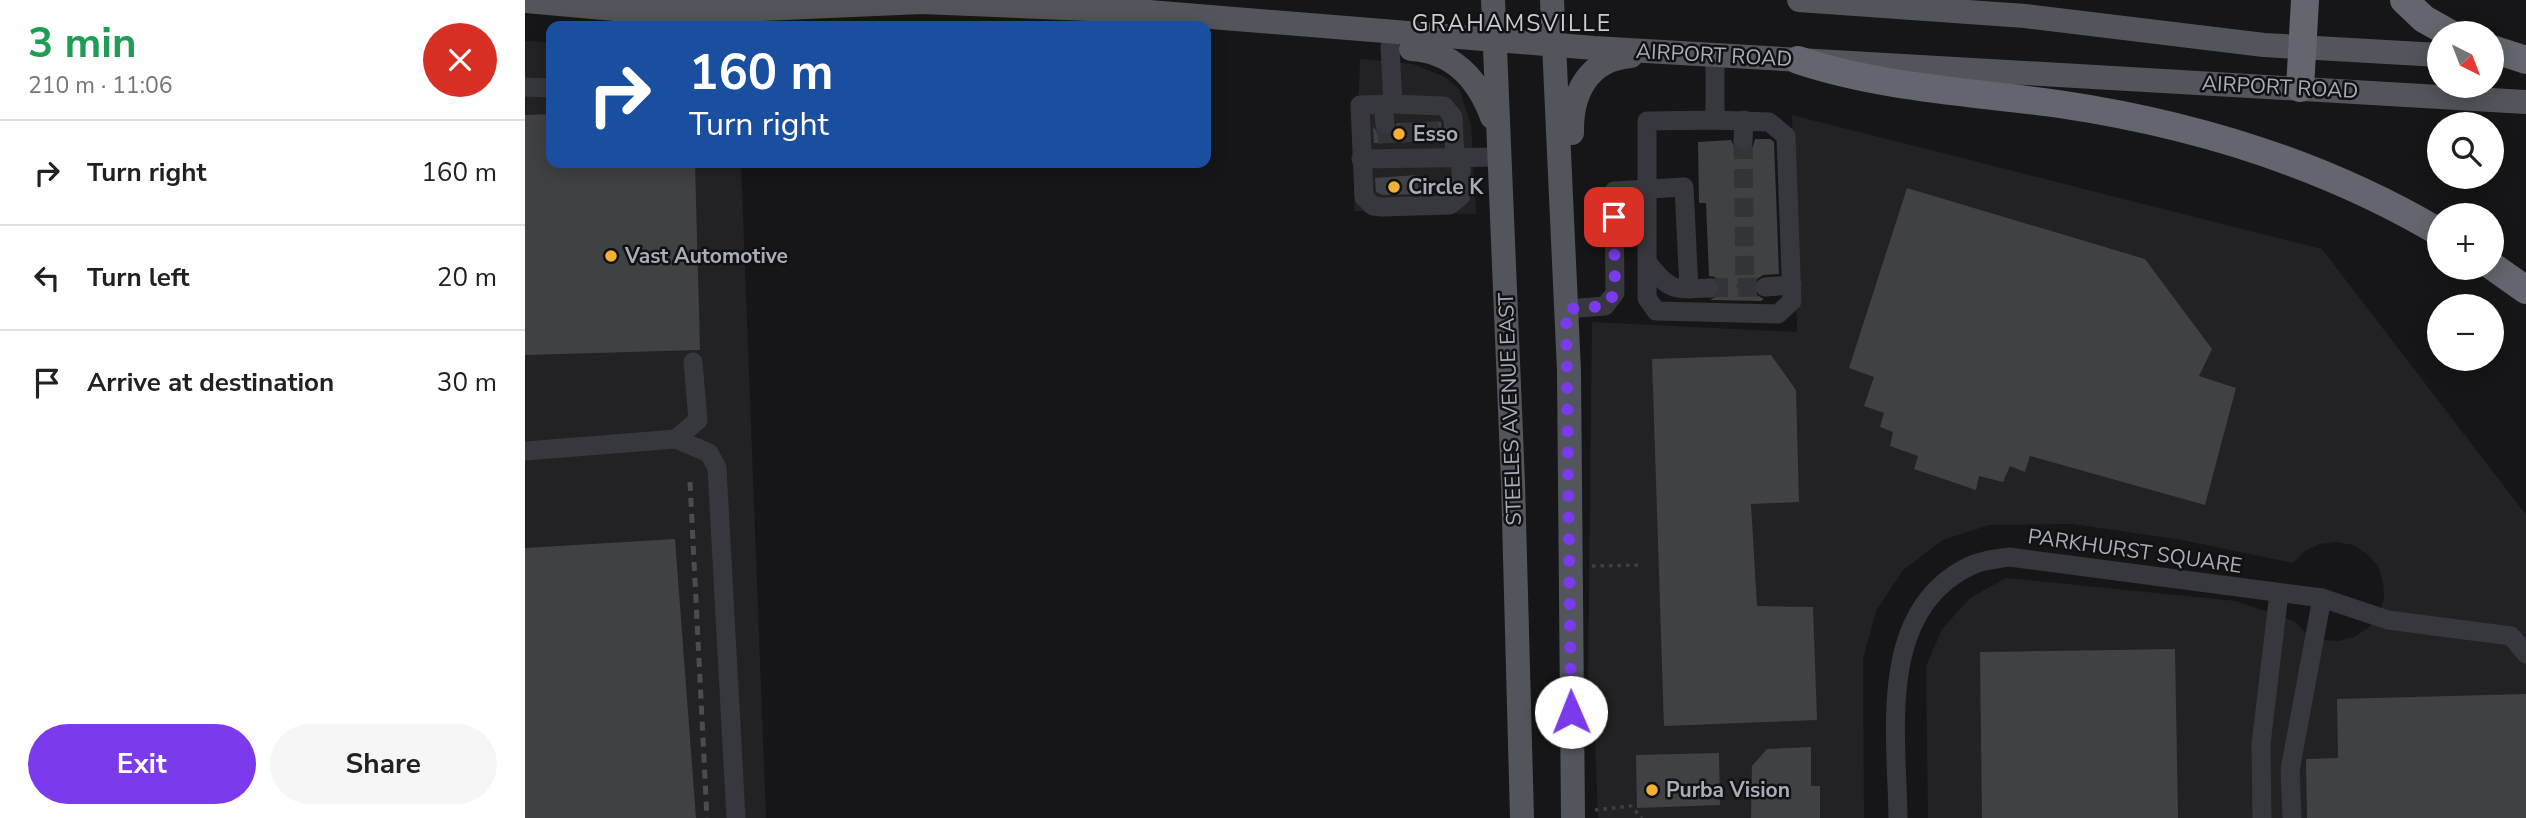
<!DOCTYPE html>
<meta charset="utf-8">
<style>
body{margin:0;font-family:"Nunito Sans",sans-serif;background:#f6f6f6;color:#202124;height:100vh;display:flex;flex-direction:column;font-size:26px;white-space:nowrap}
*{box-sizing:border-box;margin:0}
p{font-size:23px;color:#757577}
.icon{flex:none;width:38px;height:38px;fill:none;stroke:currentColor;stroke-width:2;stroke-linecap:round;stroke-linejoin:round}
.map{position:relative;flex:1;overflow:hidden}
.panel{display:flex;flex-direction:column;background:#fff;width:525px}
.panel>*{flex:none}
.hud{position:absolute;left:21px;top:21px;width:665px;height:147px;border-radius:14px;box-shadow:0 4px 18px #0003;background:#1a4fa0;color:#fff;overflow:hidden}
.needle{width:46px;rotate:138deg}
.tools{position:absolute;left:1902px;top:21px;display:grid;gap:14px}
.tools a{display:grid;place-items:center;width:77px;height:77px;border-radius:50%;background:#fff;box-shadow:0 4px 18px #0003;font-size:35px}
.pin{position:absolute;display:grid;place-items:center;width:60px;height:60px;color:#fff;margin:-30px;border-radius:14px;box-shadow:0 4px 10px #0006}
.me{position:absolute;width:77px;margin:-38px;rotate:359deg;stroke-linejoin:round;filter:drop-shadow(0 0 5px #0008)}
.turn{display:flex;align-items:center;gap:24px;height:147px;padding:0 28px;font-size:32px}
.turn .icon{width:91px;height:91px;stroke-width:2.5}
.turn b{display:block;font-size:49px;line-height:60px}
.round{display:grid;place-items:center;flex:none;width:74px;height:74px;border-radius:37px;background:#f6f6f6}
.head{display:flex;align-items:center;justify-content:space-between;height:119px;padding:0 28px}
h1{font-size:42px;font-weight:700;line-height:52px;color:#1e9e55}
.button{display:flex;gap:14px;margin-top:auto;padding:14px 28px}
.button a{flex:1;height:80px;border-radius:42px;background:#7c3aed;color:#fff;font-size:28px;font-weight:700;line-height:80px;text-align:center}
.button a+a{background:#f6f6f6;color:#202124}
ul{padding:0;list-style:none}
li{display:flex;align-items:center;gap:21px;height:105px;padding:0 28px;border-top:2px solid #e0e0e0}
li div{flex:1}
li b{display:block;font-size:26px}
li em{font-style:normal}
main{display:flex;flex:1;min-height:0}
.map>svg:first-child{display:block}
</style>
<main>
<section class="panel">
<div class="head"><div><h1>3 min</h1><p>210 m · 11:06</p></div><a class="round" style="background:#d93025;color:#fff"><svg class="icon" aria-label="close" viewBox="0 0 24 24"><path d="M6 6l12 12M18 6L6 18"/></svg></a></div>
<ul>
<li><svg class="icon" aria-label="right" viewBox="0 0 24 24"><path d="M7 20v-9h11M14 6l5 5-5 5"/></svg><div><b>Turn right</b></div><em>160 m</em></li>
<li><svg class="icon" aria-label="left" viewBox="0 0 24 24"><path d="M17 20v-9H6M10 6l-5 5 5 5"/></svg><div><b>Turn left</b></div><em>20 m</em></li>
<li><svg class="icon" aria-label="arrive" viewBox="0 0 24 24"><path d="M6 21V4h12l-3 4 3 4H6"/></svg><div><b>Arrive at destination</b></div><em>30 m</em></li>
</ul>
<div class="button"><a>Exit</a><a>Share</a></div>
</section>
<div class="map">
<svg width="2001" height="818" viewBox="0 0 2001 818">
<rect width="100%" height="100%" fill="#161618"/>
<!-- built -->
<g fill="#222225">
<polygon points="0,41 26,42 26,163 216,163 241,818 0,818"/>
<polygon points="835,59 888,64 920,77 934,89 946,124 951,214 829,211"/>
<polygon points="1267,115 1797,249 2001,515 2001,818 1403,818 1401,666 1417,629 1445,598 1481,578 1711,601 1769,621 1781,633 1796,640 1813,641 1829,637 1843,628 1853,615 1859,599 1858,582 1853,566 1842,554 1828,545 1811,542 1795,544 1780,551 1768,563 1657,540 1548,524 1464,525 1418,540 1378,570 1351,611 1338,659 1339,818 1073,818 1070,739 1063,677 1067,322 1272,332"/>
</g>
<!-- building -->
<g fill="#404145">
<polygon points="26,114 26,163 170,163 175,350 0,355 0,115"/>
<polygon points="916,122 917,141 849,143 848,126 854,135 861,136 868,133 872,123"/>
<polygon points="1230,139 1245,139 1249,142 1254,274 1238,275 1229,281 1228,289 1230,294 1239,299 1236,301 1185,300 1195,294 1196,287 1190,277 1184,276 1181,203 1174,203 1173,142 1206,140 1211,150 1218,152 1228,147"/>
<polygon points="892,175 894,194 858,195 851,192 850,178"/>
<polygon points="1382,188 1620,259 1687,349 1674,376 1711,388 1680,505 1505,456 1500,472 1485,466 1478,482 1454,476 1451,490 1389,469 1393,456 1365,446 1368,432 1355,427 1359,413 1339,406 1349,377 1324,368"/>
<polygon points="1246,355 1271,390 1274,502 1226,504 1232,606 1288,607 1292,720 1139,726 1127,359"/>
<polygon points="150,539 171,818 0,818 0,548"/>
<polygon points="1650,649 1653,818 1457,818 1455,652"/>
<polygon points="2001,694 2001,818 1782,818 1781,759 1813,758 1812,699"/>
<polygon points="1286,747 1286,786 1295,786 1295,818 1226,818 1227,766 1242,749"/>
<polygon points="1194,753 1195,805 1112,808 1111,755"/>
</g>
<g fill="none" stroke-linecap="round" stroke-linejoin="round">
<!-- minor-tunnel -->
<g stroke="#333438" stroke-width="19" stroke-dasharray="19 10" stroke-linecap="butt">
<polyline points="904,122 906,141"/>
<polyline points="884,123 885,142"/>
<polyline points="860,124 863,143"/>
<polyline points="1218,140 1220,287"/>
<polyline points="1184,288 1232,287"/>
</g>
<!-- path -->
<g stroke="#3d3f44" stroke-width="3.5" stroke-dasharray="3.5 5" stroke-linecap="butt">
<polyline points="1067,566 1117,565"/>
<polyline points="1070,810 1106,806 1117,818"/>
</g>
<!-- minor -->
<g stroke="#37383d" stroke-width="19">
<polyline points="865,47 868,104 835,105 839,197 848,206 857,207 925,205 936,196 936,157"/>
<polyline points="0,87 26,88"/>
<polyline points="858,104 860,124"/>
<polyline points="868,104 919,106 928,117 930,158"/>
<polygon points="1190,120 1244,122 1261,136 1267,301 1253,314 1131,311 1122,298 1122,121"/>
<polyline points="1190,120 1190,56"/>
<polyline points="1218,140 1219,120"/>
<polyline points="836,159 975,157"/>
<path d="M 1123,263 C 1144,291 1150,290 1184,288"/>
<polyline points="1240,287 1267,285"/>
<polyline points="1041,309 1080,306 1090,293 1089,191 1159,187 1164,289"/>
<polyline points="151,439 173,420 168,362"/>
<polyline points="0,451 151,439 184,453 192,468 211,818"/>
<path d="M 1373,818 C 1372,733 1351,609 1447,565 C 1458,560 1472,559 1484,557 L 1797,598 L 1863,620 L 1986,636 L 2001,654"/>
<polyline points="1737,818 1736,744 1754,593"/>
<polyline points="1767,818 1765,770 1797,598"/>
</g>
<!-- major -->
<g stroke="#53555c" stroke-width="24">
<polyline points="968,0 988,482 997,818"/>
<polyline points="1027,0 1044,371 1048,818"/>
<polyline points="1274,0 1500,16 1739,45 1914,55"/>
<polyline points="0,1 90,9 193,11 397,2 612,11 1069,48 2001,102"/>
<path d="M 886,49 C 927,51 953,79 967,117"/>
<path d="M 1047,133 C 1046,94 1063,59 1106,56"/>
</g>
<!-- highway -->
<g stroke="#63666e" stroke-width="28">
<polyline points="1879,0 1899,19 1924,33"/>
<polyline points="1967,49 2001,60"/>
<path d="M 1273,60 C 1356,88 1448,92 1534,104 C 1669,124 1797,163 1914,232"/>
<polyline points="1775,88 1780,0"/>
<polyline points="1967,266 2001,290"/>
</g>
<!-- rail -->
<polyline stroke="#4a4c52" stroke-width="5" stroke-dasharray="9 7" stroke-linecap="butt" points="165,482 182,818"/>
</g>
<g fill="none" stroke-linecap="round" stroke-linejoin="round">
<!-- route -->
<polyline stroke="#7c3aed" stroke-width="12" stroke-dasharray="0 21.6" points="1046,712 1041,309 1080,306 1090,293 1089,217"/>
</g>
<!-- markers -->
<g fill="#f2b134" stroke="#111113" stroke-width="2.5">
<circle cx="874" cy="134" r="7"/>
<circle cx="869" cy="187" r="7"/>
<circle cx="86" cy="256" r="7"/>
<circle cx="1127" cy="790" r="7"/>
</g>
<g text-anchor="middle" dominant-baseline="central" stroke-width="5" stroke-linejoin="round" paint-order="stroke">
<!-- street labels -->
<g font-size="21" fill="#a8adb8" stroke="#111113">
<text transform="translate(1189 55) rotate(3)">AIRPORT ROAD</text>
<text transform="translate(1755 87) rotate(3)">AIRPORT ROAD</text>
<text transform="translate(985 409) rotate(-92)">STEELES AVENUE EAST</text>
<text transform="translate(1610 551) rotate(8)">PARKHURST SQUARE</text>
</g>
<!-- poi labels -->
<g font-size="21" font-weight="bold" fill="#a8adb8" stroke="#111113" text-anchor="start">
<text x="888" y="134">Esso</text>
<text x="883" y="187">Circle K</text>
<text x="100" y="256">Vast Automotive</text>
<text x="1141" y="790">Purba Vision</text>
</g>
<!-- neighbourhood labels -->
<g font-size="23" letter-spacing="2" fill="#c9ccd4" stroke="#111113">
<text x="987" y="23">GRAHAMSVILLE</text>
</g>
</g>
</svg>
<div class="tools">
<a><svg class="needle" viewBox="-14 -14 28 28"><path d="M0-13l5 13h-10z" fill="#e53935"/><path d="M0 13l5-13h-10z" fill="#757577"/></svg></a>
<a><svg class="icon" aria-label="search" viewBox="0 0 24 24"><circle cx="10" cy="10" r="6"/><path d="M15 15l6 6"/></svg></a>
<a>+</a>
<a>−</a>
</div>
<div class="pin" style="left:1089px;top:217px;background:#d93025"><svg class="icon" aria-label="arrive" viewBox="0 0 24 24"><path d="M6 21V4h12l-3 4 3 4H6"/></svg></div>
<svg class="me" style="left:1046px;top:712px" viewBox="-20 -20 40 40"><circle r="19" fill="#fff"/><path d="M0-13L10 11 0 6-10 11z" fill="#7c3aed"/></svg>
<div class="hud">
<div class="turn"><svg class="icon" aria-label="right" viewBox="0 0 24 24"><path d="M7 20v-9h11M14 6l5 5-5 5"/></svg><div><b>160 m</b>Turn right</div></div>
</div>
</div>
</main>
